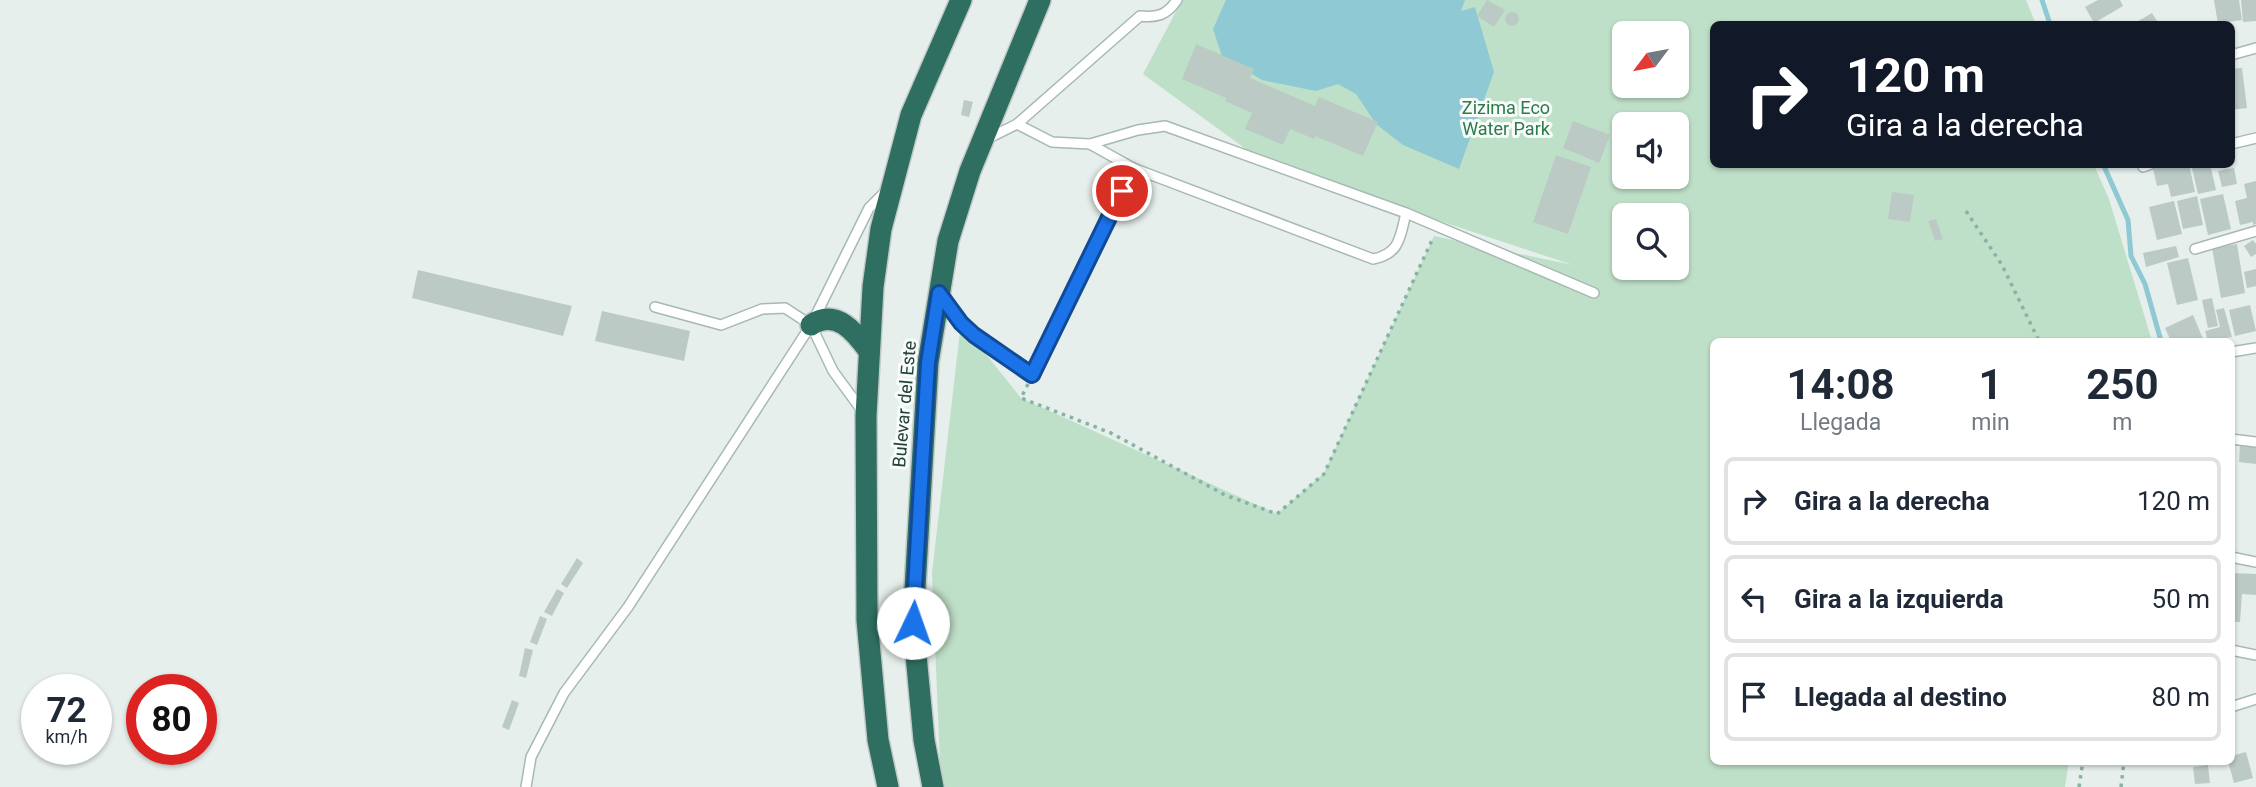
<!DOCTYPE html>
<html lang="es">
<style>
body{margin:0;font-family:Roboto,sans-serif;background:#f2f2f3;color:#1f2937;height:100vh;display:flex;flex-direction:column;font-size:26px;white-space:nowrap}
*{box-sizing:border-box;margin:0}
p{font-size:23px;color:#747a83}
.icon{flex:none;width:38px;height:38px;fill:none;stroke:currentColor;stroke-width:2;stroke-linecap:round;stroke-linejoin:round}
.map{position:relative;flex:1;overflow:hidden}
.panel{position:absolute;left:1710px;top:338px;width:525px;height:427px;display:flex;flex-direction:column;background:#fff;border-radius:10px;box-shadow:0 2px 5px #0004}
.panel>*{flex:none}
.banner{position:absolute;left:1710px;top:21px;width:525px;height:147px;border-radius:10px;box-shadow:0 2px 5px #0004;background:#111827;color:#fff;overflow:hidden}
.needle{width:46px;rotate:238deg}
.fabs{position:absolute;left:1612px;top:21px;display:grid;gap:14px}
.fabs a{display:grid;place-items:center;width:77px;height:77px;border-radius:10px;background:#fff;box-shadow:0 2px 5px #0004;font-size:35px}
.speed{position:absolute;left:21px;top:674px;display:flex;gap:14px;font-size:35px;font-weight:700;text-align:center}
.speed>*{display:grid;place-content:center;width:91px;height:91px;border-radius:50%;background:#fff;box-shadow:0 2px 5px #0004;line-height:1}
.speed small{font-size:18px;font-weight:400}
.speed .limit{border:10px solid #d22;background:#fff;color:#111}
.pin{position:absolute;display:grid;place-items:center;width:60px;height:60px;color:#fff;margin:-30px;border:4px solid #fff;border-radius:50%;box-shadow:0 2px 7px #0007}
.me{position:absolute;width:77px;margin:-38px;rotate:3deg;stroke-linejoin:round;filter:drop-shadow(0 0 5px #0008)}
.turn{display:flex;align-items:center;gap:24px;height:147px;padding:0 21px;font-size:32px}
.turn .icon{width:91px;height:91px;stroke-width:2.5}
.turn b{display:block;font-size:49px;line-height:60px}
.eta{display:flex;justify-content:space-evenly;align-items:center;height:119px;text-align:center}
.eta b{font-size:42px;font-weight:700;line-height:49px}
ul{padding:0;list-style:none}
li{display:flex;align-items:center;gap:21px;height:88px;margin:0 14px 10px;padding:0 7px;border:4px solid #e0e1e3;border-radius:10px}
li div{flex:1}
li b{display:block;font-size:26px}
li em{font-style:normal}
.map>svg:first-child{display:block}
</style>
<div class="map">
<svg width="2256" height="787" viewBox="0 0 2256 787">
<rect width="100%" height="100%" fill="#e6efeb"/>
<!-- green -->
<path fill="#bfe0c8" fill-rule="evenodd" d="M 1182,0 L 2026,0 L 2036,24 L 1713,24 L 1713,164 L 2094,165 L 2109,199 L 2152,341 L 1713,341 L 1713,761 L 2069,761 L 2065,787 L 941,787 L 932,573 L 961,323 L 1021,398 L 1277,514 L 1324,473 L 1434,236 L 1573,265 L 1265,163 L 1143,74 ZM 1624,33 L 1676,33 L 1676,86 L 1624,86 ZM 1624,124 L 1676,124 L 1676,177 L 1624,177 ZM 1624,215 L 1676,215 L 1676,268 L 1624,268 Z"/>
<!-- water -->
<polygon fill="#8ec9d4" points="1226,0 1465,0 1461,11 1475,7 1494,72 1459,169 1403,145 1376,124 1356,94 1338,84 1316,91 1262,80 1222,56 1213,29"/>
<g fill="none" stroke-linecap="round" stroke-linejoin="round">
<!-- stream -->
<g stroke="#8ec9d4" stroke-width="5">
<polyline points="2042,0 2050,24"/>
<polyline points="2103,164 2128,220 2131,256 2145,284 2161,341"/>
</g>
</g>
<!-- building -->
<g fill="#bbcac4">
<polygon points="1487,0 1505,10 1494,27 1477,16"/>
<polygon points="2098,0 2120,0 2123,6 2094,23 2085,7"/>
<polygon points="2214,0 2239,0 2242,20 2228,22 2228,24 2218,24"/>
<polygon points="2241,0 2256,0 2256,21 2243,22"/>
<circle cx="1512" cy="19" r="7"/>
<polygon points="2152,13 2159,24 2133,24"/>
<polygon points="1196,44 1254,69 1250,78 1315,106 1319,97 1378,122 1363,156 1315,136 1314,139 1290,129 1283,145 1245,129 1252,113 1225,101 1226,98 1182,79"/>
<polygon points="2242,68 2247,108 2231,110 2231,69"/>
<polygon points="964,100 973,102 969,117 961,115"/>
<polygon points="1573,121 1610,135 1599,163 1563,148"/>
<polygon points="1556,155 1591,167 1568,234 1533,222"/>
<polygon points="2175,164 2189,164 2195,192 2171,197 2168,184 2157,186 2153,169"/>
<polygon points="2191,164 2210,164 2216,190 2198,194"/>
<polygon points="2234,168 2237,184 2222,187 2218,171"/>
<polygon points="2256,181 2256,224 2253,225 2253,222 2240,225 2235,201 2247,198 2244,184"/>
<polygon points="1892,192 1914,195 1910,222 1888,219"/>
<polygon points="2223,194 2231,229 2208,235 2200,199"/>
<polygon points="2197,196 2203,225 2183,229 2177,201"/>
<polygon points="2174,201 2182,234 2157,240 2149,207"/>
<polygon points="1936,219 1943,239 1935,241 1928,221"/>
<polygon points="2253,240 2256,244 2256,254 2251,257 2244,246"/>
<polygon points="2237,244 2245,293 2221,298 2212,248"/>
<polygon points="2176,246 2179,257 2146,267 2143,253"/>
<polygon points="2188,258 2198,300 2177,305 2167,263"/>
<polygon points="2256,269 2256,286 2247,288 2244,272"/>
<polygon points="418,270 572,306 563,336 412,298"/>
<polygon points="2212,298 2218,326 2208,328 2202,300"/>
<polygon points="2250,305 2256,331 2235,336 2229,310"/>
<polygon points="2224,308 2232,337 2208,341 2205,331 2220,327 2216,310"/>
<polygon points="602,311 690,331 684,361 595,341"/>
<polygon points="2193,315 2204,341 2171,341 2165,328"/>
<polygon points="2240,443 2256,444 2256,464 2239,462"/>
<polygon points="577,558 583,563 567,588 561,584"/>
<polygon points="2231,573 2256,574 2256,595 2242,594 2240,622 2231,622"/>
<polygon points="557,589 564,593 552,616 544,612"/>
<polygon points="540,616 547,619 537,645 530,642"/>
<polygon points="525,648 533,650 526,678 519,676"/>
<polygon points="512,700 519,703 509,730 502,727"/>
<polygon points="2246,752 2253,778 2234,783 2228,761 2231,761 2231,756"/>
<polygon points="2208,765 2210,783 2195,784 2193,767"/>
</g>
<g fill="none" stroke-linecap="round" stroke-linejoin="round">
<!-- lane casing -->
<g stroke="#a8b8b2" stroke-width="12">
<g id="lane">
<polyline points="2231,55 2256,48"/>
<path d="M 1017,124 L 1140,16 C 1157,18 1167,15 1177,0"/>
<polyline points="987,139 1017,124 1052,142 1090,144 1138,130 1165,126 1406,213 1594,293"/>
<path d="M 1090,144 L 1133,168 L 1373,259 C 1400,254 1400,237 1406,213"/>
<polyline points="2231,144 2256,138"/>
<polyline points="2143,167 2151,164"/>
<polyline points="2195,249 2256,231"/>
<polyline points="942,296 961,323 974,335 1032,375 1133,168"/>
<polyline points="655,307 721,325 762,309 785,308 811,325 833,371 863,412"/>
<polyline points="2231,352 2256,348"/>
<polyline points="2231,439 2256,442"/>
<polyline points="2231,557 2256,562"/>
<polyline points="2231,650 2256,655"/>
<polyline points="2231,707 2256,699"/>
<polyline points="526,787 531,757 564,693 628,607 811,325 869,208 884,193"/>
</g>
</g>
<!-- highway casing -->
<g stroke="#c2cac8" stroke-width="24">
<g id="highway">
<path d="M 811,325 C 836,308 855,332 869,351"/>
<polyline points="888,787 878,740 867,620 866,416 873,287 881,229 911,115 961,0"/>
<polyline points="933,787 924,740 913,623 928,363 948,241 970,171 1040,0"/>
</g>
</g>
<!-- path -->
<g stroke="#86b3a5" stroke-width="3.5" stroke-dasharray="3.5 5" stroke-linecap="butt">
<polyline points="1966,211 2002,265 2039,341"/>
<polyline points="1028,384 1021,398 1111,433 1225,495 1277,514 1324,474 1433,238"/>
<polyline points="2079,787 2083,761"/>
<polyline points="2121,787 2124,761"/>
</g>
<!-- lane -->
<use href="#lane" stroke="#fff" stroke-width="9"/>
<!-- highway -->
<use href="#highway" stroke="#2f6f62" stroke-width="21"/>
</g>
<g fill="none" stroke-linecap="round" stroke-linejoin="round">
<!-- route casing -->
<g stroke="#114b97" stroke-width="18">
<polyline id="route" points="913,623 928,363 939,293 961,323 974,335 1032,375 1122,191"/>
</g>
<!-- route -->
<use href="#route" stroke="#1a73e8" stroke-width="12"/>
</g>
<g text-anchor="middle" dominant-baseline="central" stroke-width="6" stroke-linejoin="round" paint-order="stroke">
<!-- park labels -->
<g font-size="18" fill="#2d7a4b" stroke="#f7fbf9">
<text x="1506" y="107">Zizima Eco<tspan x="1506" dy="21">Water Park</tspan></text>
</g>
<!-- street labels -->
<g font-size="18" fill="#24423a" stroke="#f7fbf9">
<text transform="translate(904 404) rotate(-85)">Bulevar del Este</text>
</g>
</g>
</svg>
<div class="fabs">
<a><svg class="needle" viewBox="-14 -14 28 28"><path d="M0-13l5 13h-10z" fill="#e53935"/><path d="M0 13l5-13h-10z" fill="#747a83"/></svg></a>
<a><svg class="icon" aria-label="sound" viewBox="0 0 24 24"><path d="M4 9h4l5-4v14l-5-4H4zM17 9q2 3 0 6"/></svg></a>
<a><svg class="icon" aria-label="search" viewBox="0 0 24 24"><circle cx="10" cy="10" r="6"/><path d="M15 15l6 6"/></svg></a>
</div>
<div class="speed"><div>72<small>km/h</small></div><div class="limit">80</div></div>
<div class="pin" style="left:1122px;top:191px;background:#d93025"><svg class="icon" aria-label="arrive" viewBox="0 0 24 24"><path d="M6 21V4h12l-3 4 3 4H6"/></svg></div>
<svg class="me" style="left:913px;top:623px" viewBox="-20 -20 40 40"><circle r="19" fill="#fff"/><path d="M0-13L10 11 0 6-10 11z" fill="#1a73e8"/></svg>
<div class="banner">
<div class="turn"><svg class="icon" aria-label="right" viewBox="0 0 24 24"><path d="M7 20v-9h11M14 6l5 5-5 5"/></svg><div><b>120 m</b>Gira a la derecha</div></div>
</div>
<section class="panel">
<div class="eta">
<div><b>14:08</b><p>Llegada</p></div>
<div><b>1</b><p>min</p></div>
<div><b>250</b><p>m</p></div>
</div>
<ul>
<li><svg class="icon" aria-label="right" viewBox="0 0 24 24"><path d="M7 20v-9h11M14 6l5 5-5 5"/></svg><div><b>Gira a la derecha</b></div><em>120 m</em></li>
<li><svg class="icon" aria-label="left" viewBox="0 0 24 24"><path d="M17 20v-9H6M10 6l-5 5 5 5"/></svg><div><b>Gira a la izquierda</b></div><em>50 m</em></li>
<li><svg class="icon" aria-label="arrive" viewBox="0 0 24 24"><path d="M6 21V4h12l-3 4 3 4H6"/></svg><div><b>Llegada al destino</b></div><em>80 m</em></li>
</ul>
</section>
</div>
